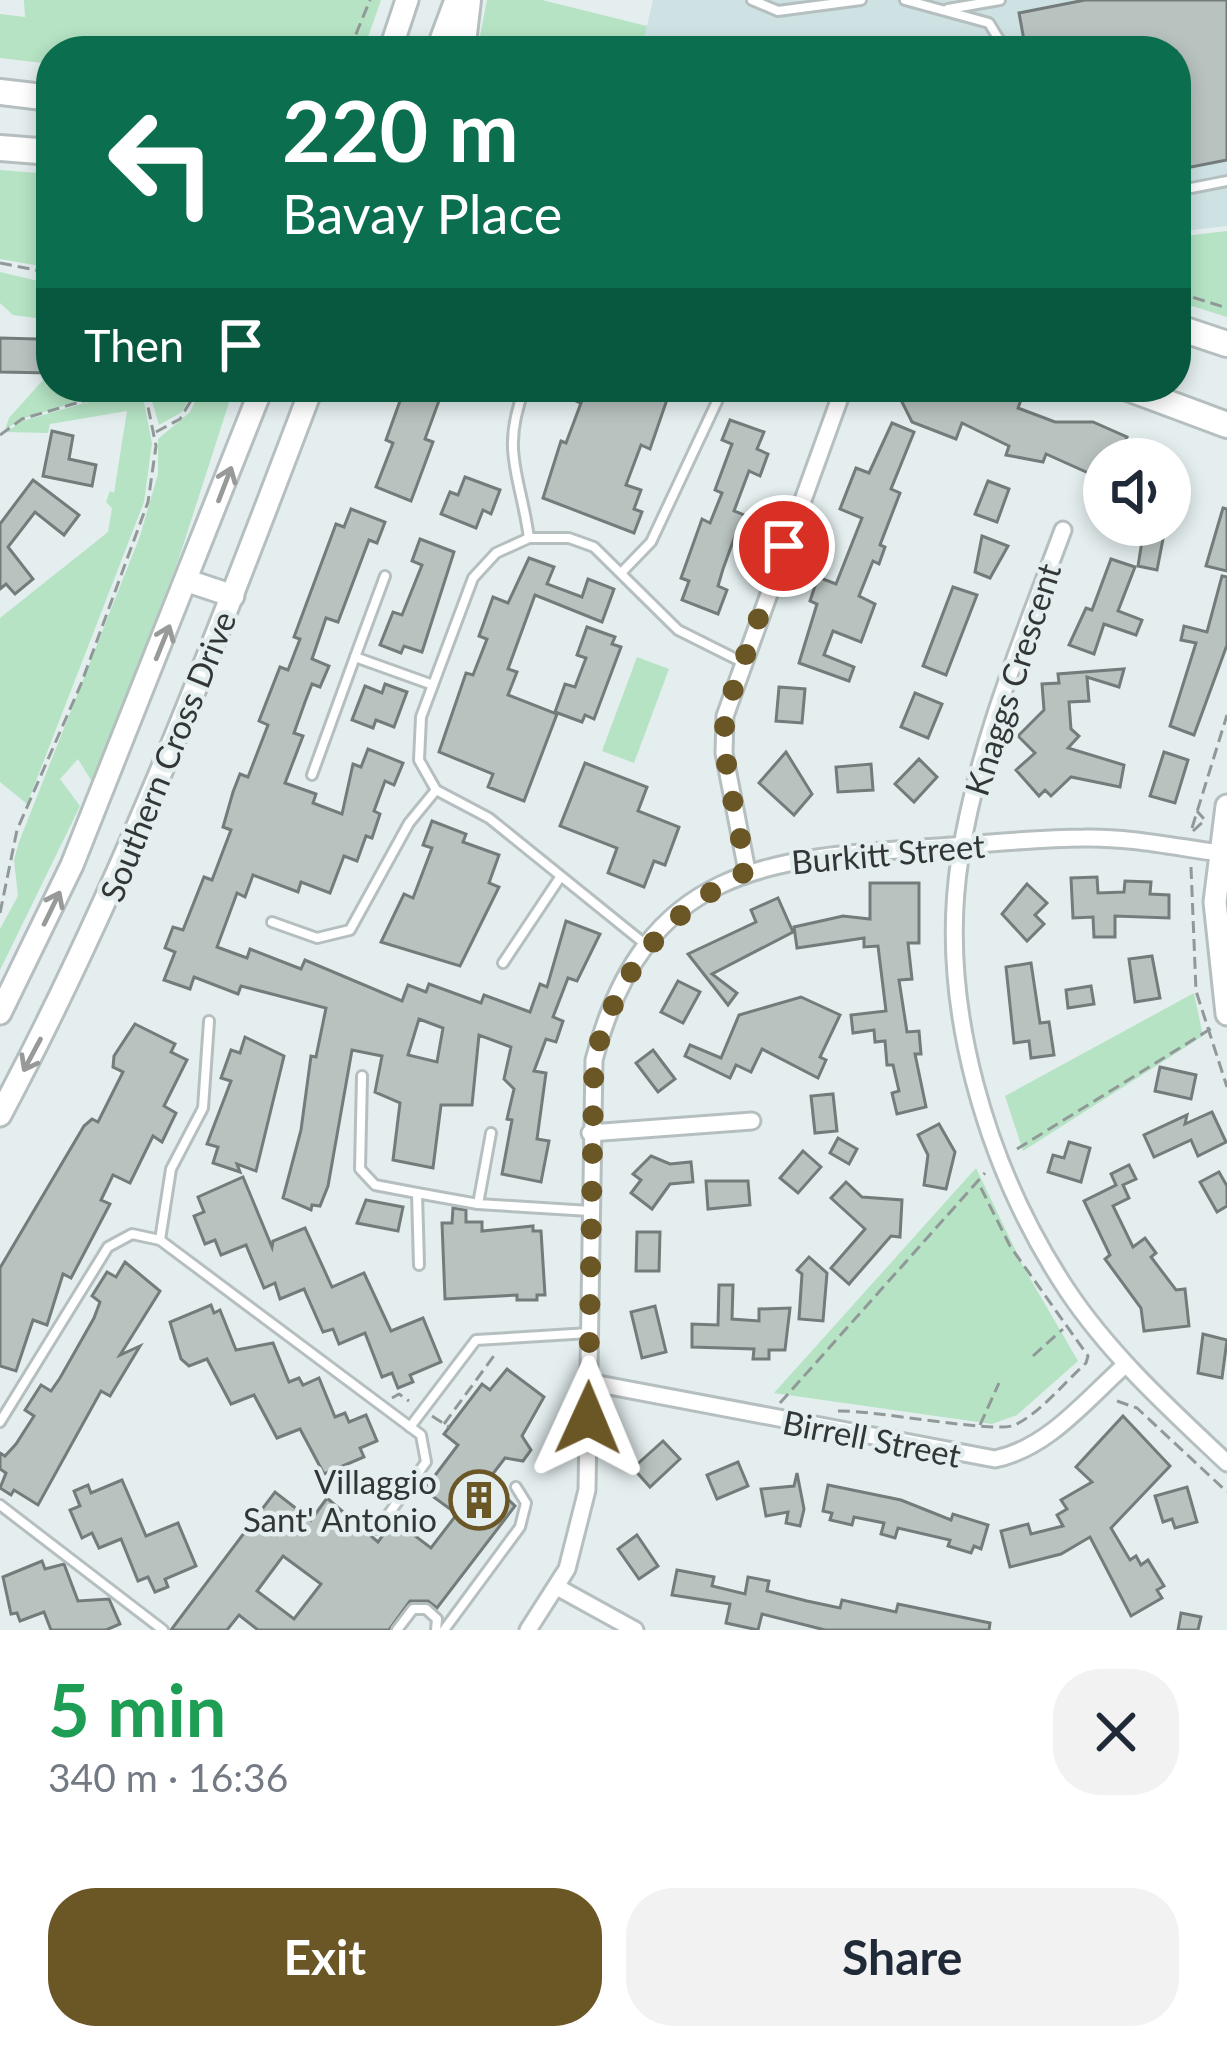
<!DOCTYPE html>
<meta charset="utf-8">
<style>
body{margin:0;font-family:Lato,sans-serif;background:#f2f2f3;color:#1f2937;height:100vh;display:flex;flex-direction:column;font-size:45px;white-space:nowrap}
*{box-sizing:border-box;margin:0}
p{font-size:39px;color:#747a83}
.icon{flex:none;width:66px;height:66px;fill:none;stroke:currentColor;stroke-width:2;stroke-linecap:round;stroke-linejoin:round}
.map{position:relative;height:1630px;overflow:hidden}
.sheet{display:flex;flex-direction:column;background:#fff;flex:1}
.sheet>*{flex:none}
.top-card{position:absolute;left:36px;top:36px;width:1155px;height:366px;border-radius:48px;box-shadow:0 6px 18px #0003;background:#0b6e4f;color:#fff;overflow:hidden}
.controls{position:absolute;left:1083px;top:438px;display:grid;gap:24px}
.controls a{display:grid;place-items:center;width:108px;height:108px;border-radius:50%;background:#fff;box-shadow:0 6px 18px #0003;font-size:60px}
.pin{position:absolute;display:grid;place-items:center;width:102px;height:102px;color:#fff;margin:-51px;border:6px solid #fff;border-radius:50%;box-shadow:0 3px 12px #0007}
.me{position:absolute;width:132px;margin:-66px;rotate:1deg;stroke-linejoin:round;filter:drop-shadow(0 0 9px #0008)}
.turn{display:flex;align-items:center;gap:42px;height:252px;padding:0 48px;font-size:54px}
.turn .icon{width:156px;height:156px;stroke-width:2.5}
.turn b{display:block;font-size:84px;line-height:102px}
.then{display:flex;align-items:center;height:114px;padding:0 48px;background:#0003;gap:24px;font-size:45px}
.round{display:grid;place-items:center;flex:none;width:126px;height:126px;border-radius:48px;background:#f2f2f3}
.overview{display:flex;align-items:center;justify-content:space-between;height:204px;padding:0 48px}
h1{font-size:72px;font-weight:700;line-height:90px;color:#1e9e55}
.action{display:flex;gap:24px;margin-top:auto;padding:24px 48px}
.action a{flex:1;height:138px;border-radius:48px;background:#6b5625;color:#fff;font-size:48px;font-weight:700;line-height:138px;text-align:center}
.action a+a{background:#f2f2f3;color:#1f2937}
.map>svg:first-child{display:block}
</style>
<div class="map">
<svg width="1227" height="1630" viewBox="0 0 1227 1630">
<rect width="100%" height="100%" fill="#e4eeef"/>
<!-- built -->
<polygon fill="#cee2e3" points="653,0 1227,0 1227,226 1176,232 1176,51 641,51"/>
<!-- green -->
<g fill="#b5e3c4">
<polygon points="24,0 381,0 367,40 354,51 51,51 51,64 0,58 0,14 25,17"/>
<polygon points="487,0 542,0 647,26 641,51 477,51"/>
<polygon points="0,170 51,174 51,268 0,259"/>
<polygon points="1227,231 1227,317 1176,301 1176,237"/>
<polygon points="0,272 51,284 51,320 13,315 0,303"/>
<polygon points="51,371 51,387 126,387 21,419 5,430 9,418"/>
<polygon points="141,387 152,443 144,502 27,804 0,782 0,618 108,532 112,508 106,502 110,491 114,493 127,411 50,424 48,433 7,432 22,421"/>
<polygon points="148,387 195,387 182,412 159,425"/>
<polygon points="202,387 234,387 178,561 92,782 78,759 60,779 80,806 0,970 0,929 18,896 14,860 19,842 140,536 158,474 158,439 190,412"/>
<polygon points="637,657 669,669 634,763 602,751"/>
<polygon points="1194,993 1203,1036 1023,1151 1005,1096"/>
<polygon points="976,1168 1024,1268 1078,1361 1017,1415 992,1424 774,1393"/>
</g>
<!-- building -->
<g fill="#b8c2bf" stroke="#737c7a" stroke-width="3" fill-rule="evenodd">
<polygon points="1085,0 1227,0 1227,160 1176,170 1176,51 1026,51 1019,13"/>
<polygon points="0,338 37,339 51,353 51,373 0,372"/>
<polygon points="405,387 444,387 425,439 433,442 411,501 376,487 393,443 386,440"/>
<polygon points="543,387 670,391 650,449 641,445 626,485 641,490 634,509 642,512 634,533 543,498 561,441 566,443 581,403"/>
<polygon points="907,387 997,387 1022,397 1018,408 1055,422 1093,422 1127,437 1119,455 1104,459 1104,480 1046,454 1043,462 1006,455 1009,446 962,423 956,439 912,422 897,392"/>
<polygon points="730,420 764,432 757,449 768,454 760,476 749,471 734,511 752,518 743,539 735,536 723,569 718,586 727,590 718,614 682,600 689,581 681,578 702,519 710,523 722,493 715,490 732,444 722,440"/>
<polygon points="892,423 914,432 891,489 900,493 880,545 885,547 879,564 873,561 859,596 875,604 861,642 833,631 824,655 854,667 849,681 799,663 817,604 810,601 818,577 836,584 862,518 840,509 856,468 869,473"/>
<polygon points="52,431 73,436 69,459 96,465 92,486 43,476"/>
<polygon points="465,477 500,490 491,514 483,510 476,528 441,514 450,492 458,495"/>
<polygon points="33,480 79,515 64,535 35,512 8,547 33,579 15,594 6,584 0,589 0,524"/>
<polygon points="988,481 1009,489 997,522 975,514"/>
<polygon points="1223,508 1227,509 1227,571 1206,566"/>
<path d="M 351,509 L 385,522 L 377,543 L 369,540 L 338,622 L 326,618 L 312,659 L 329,666 L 320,687 L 312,684 L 305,702 L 294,733 L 303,736 L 285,783 L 316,794 L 313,803 L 342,814 L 353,764 L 361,767 L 368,749 L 403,763 L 394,785 L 385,781 L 374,811 L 380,814 L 372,838 L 366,836 L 357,861 L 344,856 L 330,893 L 301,882 L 298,892 L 253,875 L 245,897 L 237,893 L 217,947 L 247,958 L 250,949 L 301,969 L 305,960 L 402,1001 L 408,985 L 426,992 L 429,984 L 481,1003 L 484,995 L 530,1012 L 540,984 L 547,987 L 566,921 L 600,934 L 577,981 L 568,978 L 553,1017 L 563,1021 L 556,1042 L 546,1039 L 534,1071 L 546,1073 L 537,1139 L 549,1141 L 541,1182 L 502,1174 L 512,1120 L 507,1119 L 514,1089 L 504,1079 L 511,1047 L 479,1035 L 472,1105 L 441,1105 L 433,1168 L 393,1160 L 400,1103 L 375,1092 L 382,1056 L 352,1050 L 328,1186 L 320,1206 L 312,1205 L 311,1210 L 283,1198 L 301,1130 L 311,1056 L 316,1057 L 326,1008 L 241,986 L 238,994 L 194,977 L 190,989 L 164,980 L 175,952 L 165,948 L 173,927 L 183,930 L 204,877 L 212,880 L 231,830 L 223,827 L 233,792 L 240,774 L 248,777 L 268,725 L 259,721 L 280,667 L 288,670 L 300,639 L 294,637 L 336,524 L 344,527 ZM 419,1019 L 443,1028 L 437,1062 L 408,1055 Z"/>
<polygon points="1143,535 1163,539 1157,570 1138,566"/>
<polygon points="982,536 1008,546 990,578 975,572"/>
<polygon points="420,539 454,552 422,652 404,646 401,653 380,645 393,612 402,615 422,565 412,561"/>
<polygon points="529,558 554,567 547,584 582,597 588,579 614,589 602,622 535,595 508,669 517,672 508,695 557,714 524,801 488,787 493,774 439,752 466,673 473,675 487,639 479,636 493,597 508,603"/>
<polygon points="1111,559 1135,567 1118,611 1142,620 1136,635 1104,624 1094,654 1069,645 1086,608 1092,610"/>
<polygon points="1222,576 1227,577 1227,645 1194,735 1170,726 1196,643 1181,640 1184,626 1207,632"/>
<polygon points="953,587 977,595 946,675 923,666"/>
<polygon points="587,627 615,637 612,644 621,647 594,719 585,715 582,722 555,712 565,684 575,687 586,658 577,655"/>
<polygon points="1124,669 1119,687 1087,677 1089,701 1069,702 1071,729 1079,736 1068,748 1124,765 1120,787 1071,777 1051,796 1045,790 1039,796 1016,770 1035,753 1018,736 1044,710 1042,684 1059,683 1058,674"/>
<polygon points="385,684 407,692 394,727 376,720 373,728 352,720 365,686 382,693"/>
<polygon points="779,687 805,689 802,723 776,721"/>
<polygon points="915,693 942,704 928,738 901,727"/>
<polygon points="786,752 812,794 794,815 759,783"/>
<polygon points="1164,752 1188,760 1175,803 1150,796"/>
<polygon points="919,759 937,777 914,802 895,784"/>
<polygon points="585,763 647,787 638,811 679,827 665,865 654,861 644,887 608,873 617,848 560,826"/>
<polygon points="871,764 873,790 838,792 836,767"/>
<polygon points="432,821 466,834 463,842 499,855 489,883 499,887 460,966 381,942 404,894 413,898 432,848 423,845"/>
<polygon points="1097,877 1098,893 1124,892 1125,881 1151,882 1150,894 1169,895 1169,918 1115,916 1115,937 1094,937 1093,917 1073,918 1071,878"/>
<polygon points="870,883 919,883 919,943 908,943 912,979 899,980 907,1032 919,1031 921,1054 915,1054 926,1107 897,1114 892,1093 899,1091 893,1065 887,1065 885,1041 875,1042 874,1030 853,1033 851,1015 886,1011 878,946 864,947 864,938 797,948 794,927 843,916 870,919"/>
<polygon points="1027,884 1047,903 1035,915 1044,924 1027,941 1002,914"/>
<polygon points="778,898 793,932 712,974 737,993 728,1005 688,954 756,922 751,910"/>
<polygon points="1152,956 1160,998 1135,1002 1129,959"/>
<polygon points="1031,963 1040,1023 1049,1022 1054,1055 1031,1058 1029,1041 1014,1043 1006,967"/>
<polygon points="678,981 700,992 683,1023 661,1012"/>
<polygon points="1091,986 1094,1004 1068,1008 1066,990"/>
<polygon points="801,997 840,1015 820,1057 826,1060 818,1078 762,1049 751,1072 736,1065 730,1078 685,1056 690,1045 721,1058 739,1015"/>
<polygon points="135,1024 175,1044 171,1052 187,1060 164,1106 176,1113 162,1142 153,1136 130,1183 113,1175 101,1200 110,1204 71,1278 63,1274 47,1325 33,1320 16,1371 0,1366 0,1268 84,1126 92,1119 98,1122 123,1072 113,1067 114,1056"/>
<polygon points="245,1037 284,1056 256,1171 237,1164 240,1172 213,1163 218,1147 207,1144 231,1081 221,1078 231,1050 240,1053"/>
<polygon points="653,1050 675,1079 658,1092 636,1063"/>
<polygon points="1160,1067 1196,1075 1191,1099 1155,1091"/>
<polygon points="833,1094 837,1131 815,1133 811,1096"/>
<polygon points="1212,1112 1226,1142 1198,1156 1191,1140 1154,1157 1144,1135 1187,1115 1185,1124"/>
<polygon points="939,1124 955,1152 946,1189 924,1185 928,1155 918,1135"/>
<polygon points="838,1138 857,1149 849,1164 830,1153"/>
<polygon points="1069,1142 1090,1148 1081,1182 1048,1172 1053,1155 1064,1158"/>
<polygon points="803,1151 821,1167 798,1193 780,1178"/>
<polygon points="651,1156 670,1164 691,1162 693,1182 670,1184 652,1209 631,1193 641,1180 633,1174"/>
<polygon points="1129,1165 1136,1179 1123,1185 1129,1198 1113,1206 1133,1247 1145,1238 1156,1253 1151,1257 1176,1290 1185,1289 1189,1326 1144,1331 1141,1308 1105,1259 1110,1255 1084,1201 1116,1185 1111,1174"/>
<polygon points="1219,1172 1227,1186 1227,1206 1217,1212 1200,1182"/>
<polygon points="243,1177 272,1247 273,1241 305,1228 332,1287 364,1273 391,1331 423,1318 441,1362 410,1375 413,1382 398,1388 392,1373 382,1377 365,1333 339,1344 333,1329 323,1332 304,1289 280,1299 275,1283 264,1288 246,1245 221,1255 215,1240 205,1244 194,1216 204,1212 198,1197"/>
<polygon points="706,1181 748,1181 750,1205 708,1209"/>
<polygon points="846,1182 862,1197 902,1200 900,1237 891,1236 849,1284 831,1268 865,1229 831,1198"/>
<polygon points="366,1200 403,1207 398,1231 357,1223"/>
<polygon points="453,1208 466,1210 466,1222 482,1222 482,1231 533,1226 533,1231 541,1231 545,1295 537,1295 537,1300 517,1300 517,1295 445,1299 442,1223 452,1223"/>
<polygon points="637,1232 660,1232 659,1271 636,1271"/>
<polygon points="809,1257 827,1273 823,1321 799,1319 802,1274 797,1270"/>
<polygon points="125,1262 160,1291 120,1355 140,1346 110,1396 101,1391 38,1505 14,1490 11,1495 0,1488 6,1473 0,1469 0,1453 5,1456 16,1444 34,1416 25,1410 41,1385 51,1391 60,1378 94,1318 100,1302 92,1296 107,1272 116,1277"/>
<polygon points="719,1285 733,1285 732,1319 759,1321 759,1309 790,1308 785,1350 769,1350 769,1359 753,1359 754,1349 692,1347 692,1324 718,1325"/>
<polygon points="211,1305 214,1313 220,1310 236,1350 273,1343 289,1382 299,1378 303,1385 319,1378 335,1417 345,1413 349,1422 366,1415 377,1441 360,1448 364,1457 324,1474 300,1429 277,1438 254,1395 231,1404 207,1359 189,1366 181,1359 170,1322"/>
<polygon points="655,1306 666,1352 642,1358 631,1312"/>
<polygon points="1203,1334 1227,1340 1222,1378 1198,1373"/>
<path d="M 507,1369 L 544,1397 L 522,1436 L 531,1450 L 523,1461 L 505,1458 L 488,1480 L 515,1506 L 437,1608 L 428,1601 L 410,1601 L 389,1630 L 258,1630 L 239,1615 L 227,1630 L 171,1630 L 275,1492 L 311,1520 L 327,1498 L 378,1542 L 394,1520 L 431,1548 L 457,1514 L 424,1490 L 458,1445 L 444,1434 L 482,1384 L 490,1390 ZM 283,1556 L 321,1584 L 294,1619 L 257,1591 Z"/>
<polygon points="1123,1416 1170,1466 1111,1528 1130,1560 1136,1556 1141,1565 1148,1560 1164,1586 1157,1590 1162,1598 1131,1616 1090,1537 1061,1554 1010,1567 1001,1531 1028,1524 1031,1534 1063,1526 1057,1515 1067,1509 1061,1500 1092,1482 1076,1467"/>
<polygon points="663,1441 680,1459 650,1487 633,1468"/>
<polygon points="738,1462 748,1486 717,1499 707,1475"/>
<polygon points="797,1473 804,1509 800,1526 786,1523 788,1512 766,1516 761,1489 794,1486"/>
<polygon points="122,1480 146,1536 178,1523 196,1566 165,1579 168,1587 155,1592 148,1577 138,1581 121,1539 99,1548 92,1533 82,1538 70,1510 80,1506 74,1491 88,1485 91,1493"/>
<polygon points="828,1485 901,1500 951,1520 953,1514 988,1525 981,1549 974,1546 971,1553 948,1546 950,1540 898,1528 895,1538 881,1534 884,1523 854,1517 852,1525 830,1520 832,1513 823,1511"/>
<polygon points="1187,1487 1197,1522 1175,1528 1172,1519 1163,1522 1155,1496"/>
<polygon points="637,1535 658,1566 639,1579 618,1549"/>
<polygon points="42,1561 45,1569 64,1564 78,1601 109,1599 120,1624 106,1630 51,1630 44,1612 20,1621 17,1613 11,1614 3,1577"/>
<polygon points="677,1570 714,1577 712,1586 745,1594 748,1577 769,1581 767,1591 807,1601 840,1608 842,1600 896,1612 898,1604 990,1623 989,1630 825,1630 762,1614 758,1630 726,1623 730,1604 672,1595"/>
<polygon points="1181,1613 1201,1617 1198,1630 1178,1630"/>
</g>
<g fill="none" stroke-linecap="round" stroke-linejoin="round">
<!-- lane casing -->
<g stroke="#b6bfc0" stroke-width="14">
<g id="lane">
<polyline points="752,0 778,11 861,0"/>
<polyline points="905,0 989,23 1006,51"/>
<polyline points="948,9 1000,0"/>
<polyline points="1176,191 1227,181"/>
<path d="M 525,387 C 500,452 520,473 529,538"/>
<polyline points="623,571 651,542 721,393"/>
<polyline points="355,657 385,576"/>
<polyline points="312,775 355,657 433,685"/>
<polyline points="272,922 317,938 350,930 409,823 436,790"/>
<polyline points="645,944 489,818 436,790 419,760 421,717 473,578 496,553 529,538 569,538 594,547 678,630 740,661"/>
<polyline points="503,963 559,879"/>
<polyline points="362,1076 360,1169 375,1185 417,1193"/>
<polyline points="491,1133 478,1204 590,1211"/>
<polyline points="160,1240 421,1435 426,1462 378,1529"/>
<polyline points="419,1265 417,1193 478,1204"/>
<polyline points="0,1422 108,1247 132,1234 160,1240 171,1169 203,1108 209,1021"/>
<polyline points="410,1427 476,1340 589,1333"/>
<polyline points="0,1505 163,1630"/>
<polyline points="397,1630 413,1609 426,1609 437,1619 436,1630"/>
<polyline points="444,1630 520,1527 526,1503 516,1487"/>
</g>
</g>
<!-- street casing -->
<g stroke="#b6bfc0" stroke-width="21">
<g id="street">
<path d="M 1063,530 C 1023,638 978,744 960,858 C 937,1004 987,1169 1067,1290 C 1111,1356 1170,1409 1227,1463"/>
<polyline points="747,871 724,753 725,716 842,392"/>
<polyline points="590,1133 752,1121"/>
<path d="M 588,1382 L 995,1459 C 1048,1448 1086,1400 1125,1365"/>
<polyline points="557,1587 635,1630"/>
<path d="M 528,1630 L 567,1569 L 587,1490 L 594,1060 C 645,866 766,858 938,847 C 987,844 1036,838 1084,838 C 1129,837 1175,847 1220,853"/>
</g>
</g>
<!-- secondary casing -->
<g stroke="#b6bfc0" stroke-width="27">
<g id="secondary">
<polyline points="390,51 407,0"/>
<polyline points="437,51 456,0"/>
<polyline points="188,581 233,596"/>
<polyline points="1227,806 1215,902 1227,1014"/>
<polyline points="0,1013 72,865 262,387"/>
<path d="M 0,1115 C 125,880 218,635 312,387"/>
</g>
</g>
<!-- primary casing -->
<g stroke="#b6bfc0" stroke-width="30">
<g id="primary">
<polyline points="462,51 468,0"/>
<polyline points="0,92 51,98"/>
<polyline points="0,148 51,152"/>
<polyline points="1176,327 1227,344"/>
<polyline points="1125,387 1227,425"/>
</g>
</g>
<!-- path -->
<g stroke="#919898" stroke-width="3" stroke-dasharray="12 6" stroke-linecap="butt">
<polyline points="349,51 370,0"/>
<polyline points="0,263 51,273"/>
<polyline points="1176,292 1227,308"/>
<polyline points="156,432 180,419 199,387"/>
<polyline points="0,435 22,419 131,387"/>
<polyline points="1192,828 1227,715"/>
<polyline points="1193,831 1205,820 1197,811"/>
<polyline points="1191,867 1196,991 1227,1087"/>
<polyline points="0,913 17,830 81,684 148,502 156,446 144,387"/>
<polyline points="1017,1149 1212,1028"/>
<polyline points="1033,1356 1063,1329"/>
<polyline points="392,1398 399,1394 409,1401"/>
<polyline points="1117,1401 1137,1408 1227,1492"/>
<polyline points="780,1403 985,1173"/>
<path d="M 838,1411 C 875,1410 996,1434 1015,1425 C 1041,1412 1064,1383 1086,1363 L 1088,1356 L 1010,1246 L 977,1180"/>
<polyline points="432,1416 449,1427"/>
<polyline points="444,1424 496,1353"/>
<polyline points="980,1425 999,1383"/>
</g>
<!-- lane -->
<use href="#lane" stroke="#fff" stroke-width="8"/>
<!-- street -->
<use href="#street" stroke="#fff" stroke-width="15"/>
<!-- secondary -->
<use href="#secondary" stroke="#fff" stroke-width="21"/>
<!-- primary -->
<use href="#primary" stroke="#fff" stroke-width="24"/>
</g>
<!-- one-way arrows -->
<defs><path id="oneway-shaft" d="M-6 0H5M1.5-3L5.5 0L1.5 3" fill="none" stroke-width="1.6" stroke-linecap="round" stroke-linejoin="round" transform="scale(3)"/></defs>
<g stroke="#989a9a">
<use href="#oneway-shaft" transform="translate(225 484) rotate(-69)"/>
<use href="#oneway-shaft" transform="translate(163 642) rotate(-68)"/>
<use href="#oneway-shaft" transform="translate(52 908) rotate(-64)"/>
<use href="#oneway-shaft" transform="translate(32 1055) rotate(118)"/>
</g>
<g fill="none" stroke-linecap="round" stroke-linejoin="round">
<!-- route -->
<path stroke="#6b5625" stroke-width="21" stroke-dasharray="0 37.8" d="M 588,1418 L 594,1060 C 618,970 665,914 747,871 L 727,772 L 724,716 L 784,546"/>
</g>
<!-- icons -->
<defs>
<g id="building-ring" transform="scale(3)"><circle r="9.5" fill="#e4eeef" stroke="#6b5625" stroke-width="1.5"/><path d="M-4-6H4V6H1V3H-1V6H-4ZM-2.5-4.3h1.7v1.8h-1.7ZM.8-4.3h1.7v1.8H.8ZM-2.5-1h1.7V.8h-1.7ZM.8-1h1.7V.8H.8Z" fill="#6b5625"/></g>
</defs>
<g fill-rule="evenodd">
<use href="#building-ring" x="479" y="1500"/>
</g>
<g text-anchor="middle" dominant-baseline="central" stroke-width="9" stroke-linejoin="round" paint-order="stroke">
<!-- street labels -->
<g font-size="33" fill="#323636" stroke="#e4eeef">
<text transform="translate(1012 679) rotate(-72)">Knaggs Crescent</text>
<text transform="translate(167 756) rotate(-68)">Southern Cross Drive</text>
<text transform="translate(888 853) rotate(-5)">Burkitt Street</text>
<text transform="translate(872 1438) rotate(11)">Birrell Street</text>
</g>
<!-- poi labels -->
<g font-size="33" fill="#323636" stroke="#e4eeef" text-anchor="end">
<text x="437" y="1481">Villaggio<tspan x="437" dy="38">Sant' Antonio</tspan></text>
</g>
</g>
</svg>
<div class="controls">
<a><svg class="icon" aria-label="sound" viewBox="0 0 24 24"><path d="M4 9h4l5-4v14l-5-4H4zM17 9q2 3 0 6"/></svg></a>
</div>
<div class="pin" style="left:784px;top:546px;background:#d93025"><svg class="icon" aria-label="arrive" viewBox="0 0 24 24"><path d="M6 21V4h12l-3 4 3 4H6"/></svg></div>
<svg class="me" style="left:588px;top:1418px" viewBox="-20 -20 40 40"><path d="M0-17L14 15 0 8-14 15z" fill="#6b5625" stroke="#fff" stroke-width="4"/></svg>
<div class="top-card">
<div class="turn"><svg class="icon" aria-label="left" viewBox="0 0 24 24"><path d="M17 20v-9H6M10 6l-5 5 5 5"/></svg><div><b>220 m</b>Bavay Place</div></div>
<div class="then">Then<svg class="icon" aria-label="arrive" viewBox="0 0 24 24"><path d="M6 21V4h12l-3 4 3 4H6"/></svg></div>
</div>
</div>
<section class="sheet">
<div class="overview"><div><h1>5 min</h1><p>340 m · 16:36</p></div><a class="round"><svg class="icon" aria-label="close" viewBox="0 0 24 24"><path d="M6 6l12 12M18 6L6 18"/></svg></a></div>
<div class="action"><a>Exit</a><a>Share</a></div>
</section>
